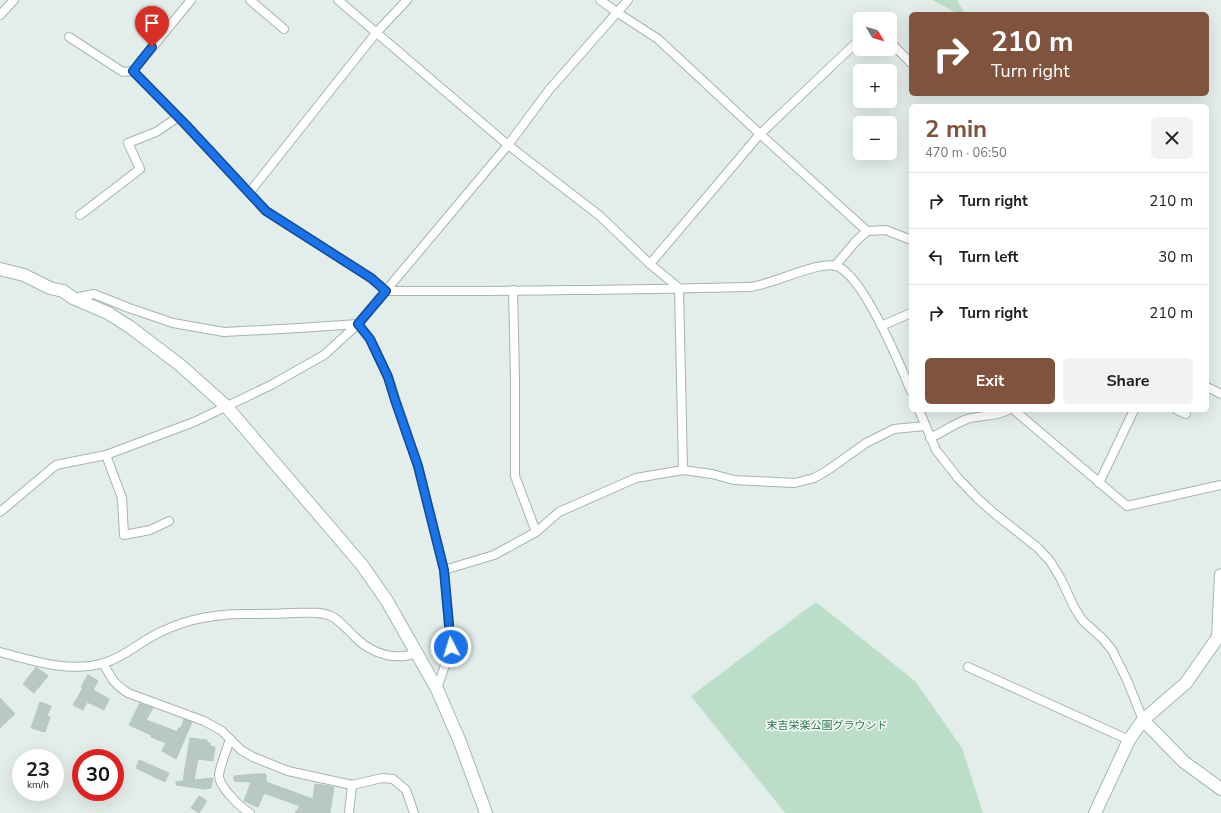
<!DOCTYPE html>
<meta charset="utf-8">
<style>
body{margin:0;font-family:"Nunito Sans","Noto Sans JP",sans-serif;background:#f2f2f2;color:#202124;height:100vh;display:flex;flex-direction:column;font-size:15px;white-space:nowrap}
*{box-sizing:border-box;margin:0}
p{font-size:13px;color:#757577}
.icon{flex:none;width:22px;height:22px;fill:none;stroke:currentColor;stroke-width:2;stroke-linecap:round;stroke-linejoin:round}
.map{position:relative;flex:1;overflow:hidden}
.details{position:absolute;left:909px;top:104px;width:300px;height:308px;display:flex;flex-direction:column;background:#fff;border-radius:6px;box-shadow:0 4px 16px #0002}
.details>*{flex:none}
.top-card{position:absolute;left:909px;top:12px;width:300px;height:84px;border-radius:6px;box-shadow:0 4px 16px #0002;background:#7f533d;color:#fff;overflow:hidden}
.needle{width:26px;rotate:128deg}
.tools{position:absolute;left:853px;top:12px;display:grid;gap:8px}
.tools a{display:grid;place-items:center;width:44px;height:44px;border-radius:6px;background:#fff;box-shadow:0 4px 16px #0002;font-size:20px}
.speed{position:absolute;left:12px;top:749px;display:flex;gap:8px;font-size:20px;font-weight:700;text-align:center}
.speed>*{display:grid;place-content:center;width:52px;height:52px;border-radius:50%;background:#fff;box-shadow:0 4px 16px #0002;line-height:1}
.speed small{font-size:10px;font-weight:400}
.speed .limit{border:6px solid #d22;background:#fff;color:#111}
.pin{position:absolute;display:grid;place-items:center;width:34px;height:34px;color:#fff;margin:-41px -17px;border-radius:50% 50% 50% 0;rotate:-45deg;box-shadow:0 0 4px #0007}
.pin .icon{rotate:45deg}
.me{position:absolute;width:44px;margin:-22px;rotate:355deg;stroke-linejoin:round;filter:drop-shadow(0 0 3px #0008)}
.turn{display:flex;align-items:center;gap:14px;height:84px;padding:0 16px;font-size:18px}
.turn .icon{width:52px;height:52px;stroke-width:2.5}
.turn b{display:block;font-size:28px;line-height:34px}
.round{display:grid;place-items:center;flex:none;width:42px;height:42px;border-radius:6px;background:#f2f2f2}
.summary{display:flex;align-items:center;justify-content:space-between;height:68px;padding:0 16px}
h1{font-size:24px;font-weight:700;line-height:30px;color:#7f533d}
.primary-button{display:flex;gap:8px;margin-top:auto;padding:8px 16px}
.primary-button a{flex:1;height:46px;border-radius:6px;background:#7f533d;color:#fff;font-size:16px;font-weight:700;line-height:46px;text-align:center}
.primary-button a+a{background:#f2f2f2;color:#202124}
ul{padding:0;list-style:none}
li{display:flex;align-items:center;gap:12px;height:56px;padding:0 16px;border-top:1px solid #e0e0e0}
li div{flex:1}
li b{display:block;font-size:15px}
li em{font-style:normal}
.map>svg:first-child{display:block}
</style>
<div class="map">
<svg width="1221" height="813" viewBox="0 0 1221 813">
<rect width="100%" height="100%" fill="#e3edea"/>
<!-- green -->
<g fill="#bcdec9">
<polygon points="932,0 957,0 965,14 959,14"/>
<polygon points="816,602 915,681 962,748 983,813 785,813 691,696"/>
</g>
<!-- building -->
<g fill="#b8c8c3" stroke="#b5c7c1">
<polygon points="36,667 48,676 34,693 23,684"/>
<polygon points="88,675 98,681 93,690 109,699 104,710 87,702 83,710 73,705 83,688 81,687"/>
<polygon points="0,698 15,714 0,728"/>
<polygon points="40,702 51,706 47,716 50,717 45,732 31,728"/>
<polygon points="140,703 153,708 146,720 178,732 178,728 181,728 184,719 192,722 176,759 162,751 166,743 151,737 151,735 129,725"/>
<polygon points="190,738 207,740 207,742 210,743 210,746 215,747 213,761 198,759 194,780 213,778 211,788 204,789 176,785 176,782 183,781"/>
<polygon points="139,760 169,773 165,782 136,768"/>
<polygon points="256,774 266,774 266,782 313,799 315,784 334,787 330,813 295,813 300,806 264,793 258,807 244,801 251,782 234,781 234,776"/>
<polygon points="199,796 207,801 199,813 191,808"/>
</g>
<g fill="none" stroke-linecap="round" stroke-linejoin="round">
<!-- street casing -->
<g stroke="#a5b5b2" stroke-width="10">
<g id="street">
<path d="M 191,0 L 133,71 L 186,125 L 266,211 L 371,278 L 386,291 C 447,291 509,291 570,290 C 630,290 689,288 748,287 C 769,287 821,258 839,267 C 865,281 899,362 911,391"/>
<polyline points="250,0 284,29"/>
<polyline points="338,0 508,145 600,216 650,264 679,288 683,470"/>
<polyline points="600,0 618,13 658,39 760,134 867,231"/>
<polyline points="0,15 14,0"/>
<polyline points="69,37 123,72 133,71"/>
<polyline points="890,42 911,63"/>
<polyline points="249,193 376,33 407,0"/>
<polyline points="80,215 140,169 128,143 156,132 178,117"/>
<polyline points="650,264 760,134 860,39"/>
<polyline points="835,266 856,241 867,231 886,230 911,240"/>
<polyline points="513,290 515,378 515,476 536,532"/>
<polyline points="74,298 94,294 129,308 173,323 224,332 299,328 358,324"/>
<polyline points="358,324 370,339 388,377 418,466 444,570 451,647 437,689"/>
<polyline points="881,326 911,313"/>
<polyline points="1207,387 1221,394"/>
<polyline points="919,410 936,450 958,478 977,498 995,514 1038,548 1050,561 1061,579 1074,607 1082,620 1103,639 1112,650 1127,680 1143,720"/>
<polyline points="1014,410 1127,506 1221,485"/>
<polyline points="1177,410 1186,414"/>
<path d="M 930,438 C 943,432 954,424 967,419 C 980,415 996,417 1008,410"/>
<polyline points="106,455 122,498 124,535 150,530 169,521"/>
<polyline points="1099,483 1134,410"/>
<polyline points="0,512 56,465 106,455 194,422 271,385 324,355 358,324 508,145 549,90 628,0"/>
<polyline points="444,570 494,555 536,532 559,512 636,478 683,470 712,474 734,480 795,483 814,478 828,470 866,443 894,429 925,426"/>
<path d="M 0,652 C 34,661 69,673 104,663 C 122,658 135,646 151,637 C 179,621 213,614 244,614 C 260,614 276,614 292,613 C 305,613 320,611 331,616 C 340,620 347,630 354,636 C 366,649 385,658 403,656 C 407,656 413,654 417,653"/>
<path d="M 103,663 C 112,679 113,683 128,693 L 204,721 L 222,731 L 241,750 L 253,757 L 288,771 L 352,785 L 382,778 L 393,779 L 406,790 L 414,813"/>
<polyline points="968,667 1129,740"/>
<path d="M 230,739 C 227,749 220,766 219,775 C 218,786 241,808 250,813"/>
<polyline points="349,813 352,785"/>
</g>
</g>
<!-- secondary casing -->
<g stroke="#a1b9b3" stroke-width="14">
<g id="secondary">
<polyline points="0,269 24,275 50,288 63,291 73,298 108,313 130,327 180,365 226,406 362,565 387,601 437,689 460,742 486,813"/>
<polyline points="1143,720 1184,762 1221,789"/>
<polyline points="1095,813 1129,740 1143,720 1186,683 1218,637 1221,575"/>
</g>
</g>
<!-- street -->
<use href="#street" stroke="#fff" stroke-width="8"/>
<!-- secondary -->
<use href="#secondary" stroke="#fff" stroke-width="12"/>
</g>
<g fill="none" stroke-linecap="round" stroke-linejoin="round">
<!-- route casing -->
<g stroke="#114b97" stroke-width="10">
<polyline id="route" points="152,47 133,71 186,125 266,211 371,278 386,291 358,324 370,339 388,377 395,400 418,466 444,570 451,647"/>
</g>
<!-- route -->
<use href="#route" stroke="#1a73e8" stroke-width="7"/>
</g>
<g text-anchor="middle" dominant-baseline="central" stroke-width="3" stroke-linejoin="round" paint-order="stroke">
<!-- park labels -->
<g font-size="11" fill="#2c7651" stroke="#f4f9f7">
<text x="827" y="725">末吉栄楽公園グラウンド</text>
</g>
</g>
</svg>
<div class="tools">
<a><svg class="needle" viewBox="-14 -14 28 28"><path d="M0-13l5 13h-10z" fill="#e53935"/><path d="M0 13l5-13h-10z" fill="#757577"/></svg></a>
<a>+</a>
<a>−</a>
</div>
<div class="speed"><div>23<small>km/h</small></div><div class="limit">30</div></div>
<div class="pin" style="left:152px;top:47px;background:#d93025"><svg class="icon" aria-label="arrive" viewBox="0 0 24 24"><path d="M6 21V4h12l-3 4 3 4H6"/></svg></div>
<svg class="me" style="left:451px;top:647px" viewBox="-20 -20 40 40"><circle r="17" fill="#1a73e8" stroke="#fff" stroke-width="3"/><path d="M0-11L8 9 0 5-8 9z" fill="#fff"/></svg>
<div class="top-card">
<div class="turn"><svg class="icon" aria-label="right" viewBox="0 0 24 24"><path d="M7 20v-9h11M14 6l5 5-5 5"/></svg><div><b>210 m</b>Turn right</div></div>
</div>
<section class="details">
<div class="summary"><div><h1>2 min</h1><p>470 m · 06:50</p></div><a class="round"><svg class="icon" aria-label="close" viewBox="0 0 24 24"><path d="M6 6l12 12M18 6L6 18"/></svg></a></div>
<ul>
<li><svg class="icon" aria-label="right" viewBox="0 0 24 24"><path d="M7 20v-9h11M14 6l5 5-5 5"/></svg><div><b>Turn right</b></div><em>210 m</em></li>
<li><svg class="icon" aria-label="left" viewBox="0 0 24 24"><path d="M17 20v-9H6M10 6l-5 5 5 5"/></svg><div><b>Turn left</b></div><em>30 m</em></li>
<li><svg class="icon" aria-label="right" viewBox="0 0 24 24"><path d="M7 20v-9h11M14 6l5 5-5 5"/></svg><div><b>Turn right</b></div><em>210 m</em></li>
</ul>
<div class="primary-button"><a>Exit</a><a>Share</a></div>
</section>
</div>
